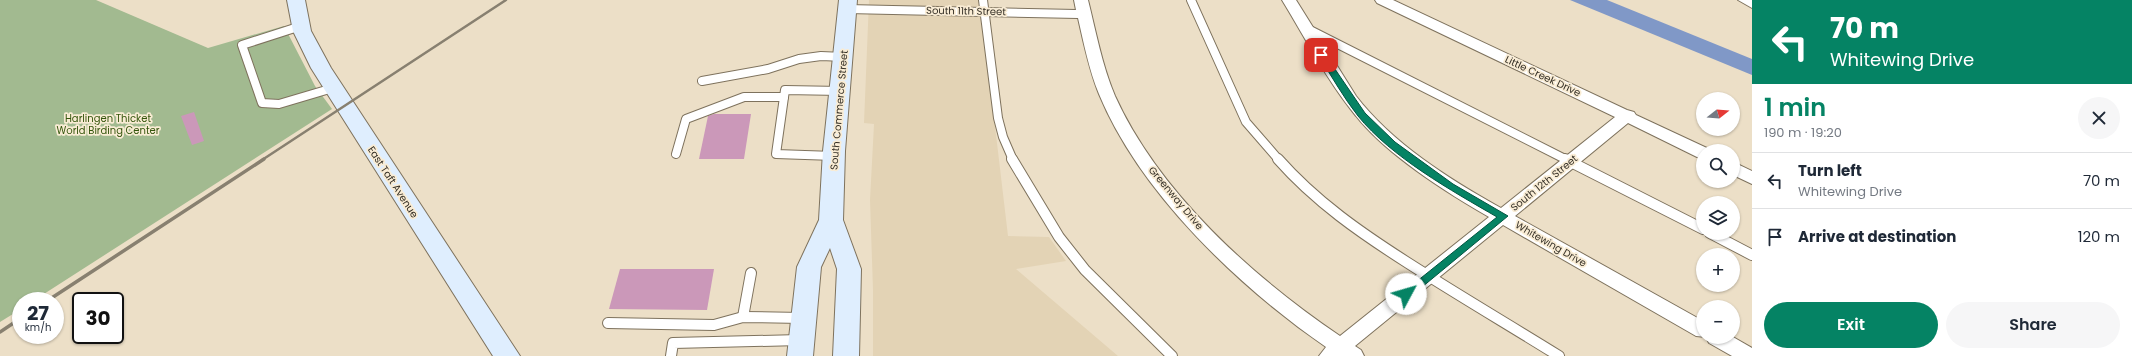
<!DOCTYPE html>
<meta charset="utf-8">
<style>
body{margin:0;font-family:Poppins,sans-serif;background:#f6f6f7;color:#1f2937;height:100vh;display:flex;flex-direction:column;font-size:15px;white-space:nowrap}
*{box-sizing:border-box;margin:0}
p{font-size:13px;color:#747a83}
.icon{flex:none;width:22px;height:22px;fill:none;stroke:currentColor;stroke-width:2;stroke-linecap:round;stroke-linejoin:round}
.map{position:relative;flex:1;overflow:hidden}
.side{display:flex;flex-direction:column;background:#fff;width:380px}
.side>*{flex:none}
.banner{background:#058364;color:#fff;overflow:hidden}
.needle{width:26px;rotate:73deg}
.buttons{position:absolute;left:1696px;top:92px;display:grid;gap:8px}
.buttons a{display:grid;place-items:center;width:44px;height:44px;border-radius:50%;background:#fff;box-shadow:0 1px 3px #0004;font-size:20px}
.speed{position:absolute;left:12px;top:292px;display:flex;gap:8px;font-size:20px;font-weight:700;text-align:center}
.speed>*{display:grid;place-content:center;width:52px;height:52px;border-radius:50%;background:#fff;box-shadow:0 1px 3px #0004;line-height:1}
.speed small{font-size:10px;font-weight:400}
.speed .limit{border:2px solid #111;border-radius:6px;background:#fff;color:#111}
.pin{position:absolute;display:grid;place-items:center;width:34px;height:34px;color:#fff;margin:-17px;border-radius:8px;box-shadow:0 2px 6px #0006}
.me{position:absolute;width:44px;margin:-22px;rotate:51deg;stroke-linejoin:round;filter:drop-shadow(0 0 3px #0008)}
.turn{display:flex;align-items:center;gap:14px;height:84px;padding:0 12px;font-size:18px}
.turn .icon{width:52px;height:52px;stroke-width:2.5}
.turn b{display:block;font-size:28px;line-height:34px}
.round{display:grid;place-items:center;flex:none;width:42px;height:42px;border-radius:21px;background:#f6f6f7}
.headline{display:flex;align-items:center;justify-content:space-between;height:68px;padding:0 12px}
h1{font-size:24px;font-weight:600;line-height:30px;color:#058364}
.primary-button{display:flex;gap:8px;margin-top:auto;padding:8px 12px}
.primary-button a{flex:1;height:46px;border-radius:24px;background:#058364;color:#fff;font-size:16px;font-weight:600;line-height:46px;text-align:center}
.primary-button a+a{background:#f6f6f7;color:#1f2937}
ul{padding:0;list-style:none}
li{display:flex;align-items:center;gap:12px;height:56px;padding:0 12px;border-top:1px solid #e0e1e3}
li div{flex:1}
li b{display:block;font-size:15px}
li em{font-style:normal}
main{display:flex;flex:1;min-height:0}
.map>svg:first-child{display:block}
</style>
<main>
<div class="map">
<svg width="1752" height="356" viewBox="0 0 1752 356">
<rect width="100%" height="100%" fill="#ecdfc7"/>
<!-- built -->
<polygon fill="#e3d3b5" points="869,0 978,0 990,84 1008,236 1049,237 1066,261 1016,269 1118,356 873,356 873,290 870,200 874,124 864,123"/>
<!-- green -->
<polygon fill="#a2ba90" points="0,0 96,0 208,48 284,26 315,86 332,109 33,301 21,301 21,309 0,322"/>
<!-- water -->
<polygon fill="#8098c7" points="1570,0 1607,0 1752,59 1752,75"/>
<!-- building -->
<g fill="#cb98b9">
<polygon points="194,112 204,141 192,145 181,116"/>
<polygon points="714,114 751,114 744,159 699,159 708,116"/>
<polygon points="620,269 714,269 707,310 609,309"/>
</g>
<g fill="none" stroke-linecap="round" stroke-linejoin="round">
<!-- lane-far1 casing -->
<g stroke="#7e725d" stroke-width="10">
<g id="lane-far1">
<polyline points="983,0 998,118 1003,137 1013,160"/>
<polyline points="1191,0 1246,122 1279,160"/>
<polyline points="301,26 242,45 262,103 279,104 333,88"/>
<polyline points="1306,28 1567,160"/>
<polyline points="702,81 768,69 799,59 821,56 844,57"/>
<polyline points="676,154 686,119 744,97 784,97"/>
<polyline points="834,156 776,154 785,90 841,91"/>
</g>
</g>
<!-- lane casing -->
<g stroke="#7e725d" stroke-width="12">
<g id="lane">
<polyline points="1012,159 1059,237 1085,270 1172,356"/>
<path d="M 1278,159 C 1316,202 1361,233 1408,263 C 1458,295 1509,325 1559,356"/>
<polyline points="1565,159 1703,229"/>
<polyline points="1710,233 1752,255"/>
<polyline points="743,317 751,273"/>
<polyline points="608,323 714,325 743,317 802,318"/>
<polyline points="671,356 673,343 800,340"/>
</g>
</g>
<!-- street casing -->
<g stroke="#7e725d" stroke-width="2">
<g id="street">
<path d="M 1074,0 L 1088,0 C 1096,32 1102,65 1115,96 C 1159,193 1253,277 1340,336 L 1489,217 C 1447,193 1386,154 1356,116 C 1327,81 1306,39 1282,0 L 1296,0 L 1356,96 C 1392,143 1449,179 1501,208 L 1615,117 L 1377,3 L 1375,0 L 1393,0 L 1627,110 L 1634,112 L 1636,115 L 1709,149 L 1710,151 L 1703,151 L 1703,158 L 1697,157 L 1628,123 L 1515,216 L 1703,321 L 1703,337 L 1706,337 L 1696,336 L 1503,225 L 1355,346 L 1361,350 L 1364,356 L 1319,356 L 1326,347 C 1239,287 1140,193 1099,94 C 1089,70 1084,44 1078,18 L 847,13 L 840,9 L 847,5 L 1076,10 Z"/>
<polygon points="1738,0 1752,0 1752,8"/>
<polygon points="1733,162 1752,171 1752,184 1733,175"/>
<polygon points="1706,337 1733,337 1752,348 1752,356 1732,356 1709,343"/>
</g>
</g>
<!-- secondary casing -->
<g stroke="#7e725d" stroke-width="2">
<g id="secondary">
<polygon points="287,0 305,0 311,31 331,68 520,356 493,356 311,68 293,31"/>
<polygon points="839,0 857,0 845,151 843,220 861,269 859,356 833,356 837,269 830,248 821,267 813,356 787,356 797,267 819,220 823,151"/>
</g>
</g>
<!-- lane-far1 -->
<use href="#lane-far1" stroke="#fff" stroke-width="8"/>
<!-- lane -->
<use href="#lane" stroke="#fff" stroke-width="10"/>
<!-- street -->
<use href="#street" fill="#fff" fill-rule="evenodd"/>
<!-- secondary -->
<use href="#secondary" fill="#dfeefe" fill-rule="evenodd"/>
<!-- rail-far1 -->
<polyline stroke="#888070" stroke-width="2.5" points="262,160 506,0"/>
<!-- rail -->
<g stroke="#888070" stroke-width="3.5">
<polyline points="47,301 264,159"/>
<polyline points="0,332 21,318"/>
</g>
</g>
<!-- route -->
<path fill="#058364" stroke="#035541" d="M 1319,53 L 1324,53 L 1365,113 L 1395,142 L 1453,184 L 1508,216 L 1410,297 L 1406,298 L 1401,294 L 1497,217 C 1452,191 1391,157 1358,116 C 1343,97 1331,75 1318,55 Z"/>
<g text-anchor="middle" dominant-baseline="central" stroke-width="3.5" stroke-linejoin="round" paint-order="stroke">
<!-- street labels -->
<g font-size="10" fill="#332e25" stroke="#f9ecd4">
<text transform="translate(966 11) rotate(1)">South 11th Street</text>
<text transform="translate(1543 76) rotate(25)">Little Creek Drive</text>
<text transform="translate(839 110) rotate(-85)">South Commerce Street</text>
<text transform="translate(393 182) rotate(57)">East Taft Avenue</text>
<text transform="translate(1544 183) rotate(-39)">South 12th Street</text>
<text transform="translate(1176 198) rotate(50)">Greenway Drive</text>
<text transform="translate(1551 244) rotate(30)">Whitewing Drive</text>
</g>
<!-- park labels -->
<g font-size="10" fill="#34550c" stroke="#f9ecd4">
<text x="108" y="118">Harlingen Thicket<tspan x="108" dy="12">World Birding Center</tspan></text>
</g>
</g>
</svg>
<div class="buttons">
<a><svg class="needle" viewBox="-14 -14 28 28"><path d="M0-13l5 13h-10z" fill="#e53935"/><path d="M0 13l5-13h-10z" fill="#747a83"/></svg></a>
<a><svg class="icon" aria-label="search" viewBox="0 0 24 24"><circle cx="10" cy="10" r="6"/><path d="M15 15l6 6"/></svg></a>
<a><svg class="icon" aria-label="layers" viewBox="0 0 24 24"><path d="M12 4l9 5-9 5-9-5zM3 14l9 5 9-5"/></svg></a>
<a>+</a>
<a>−</a>
</div>
<div class="speed"><div>27<small>km/h</small></div><div class="limit">30</div></div>
<div class="pin" style="left:1321px;top:55px;background:#d93025"><svg class="icon" aria-label="arrive" viewBox="0 0 24 24"><path d="M6 21V4h12l-3 4 3 4H6"/></svg></div>
<svg class="me" style="left:1406px;top:294px" viewBox="-20 -20 40 40"><circle r="19" fill="#fff"/><path d="M0-13L10 11 0 6-10 11z" fill="#058364"/></svg>
</div>
<section class="side">
<div class="banner">
<div class="turn"><svg class="icon" aria-label="left" viewBox="0 0 24 24"><path d="M17 20v-9H6M10 6l-5 5 5 5"/></svg><div><b>70 m</b>Whitewing Drive</div></div>
</div>
<div class="headline"><div><h1>1 min</h1><p>190 m · 19:20</p></div><a class="round"><svg class="icon" aria-label="close" viewBox="0 0 24 24"><path d="M6 6l12 12M18 6L6 18"/></svg></a></div>
<ul>
<li><svg class="icon" aria-label="left" viewBox="0 0 24 24"><path d="M17 20v-9H6M10 6l-5 5 5 5"/></svg><div><b>Turn left</b><p>Whitewing Drive</p></div><em>70 m</em></li>
<li><svg class="icon" aria-label="arrive" viewBox="0 0 24 24"><path d="M6 21V4h12l-3 4 3 4H6"/></svg><div><b>Arrive at destination</b></div><em>120 m</em></li>
</ul>
<div class="primary-button"><a>Exit</a><a>Share</a></div>
</section>
</main>
